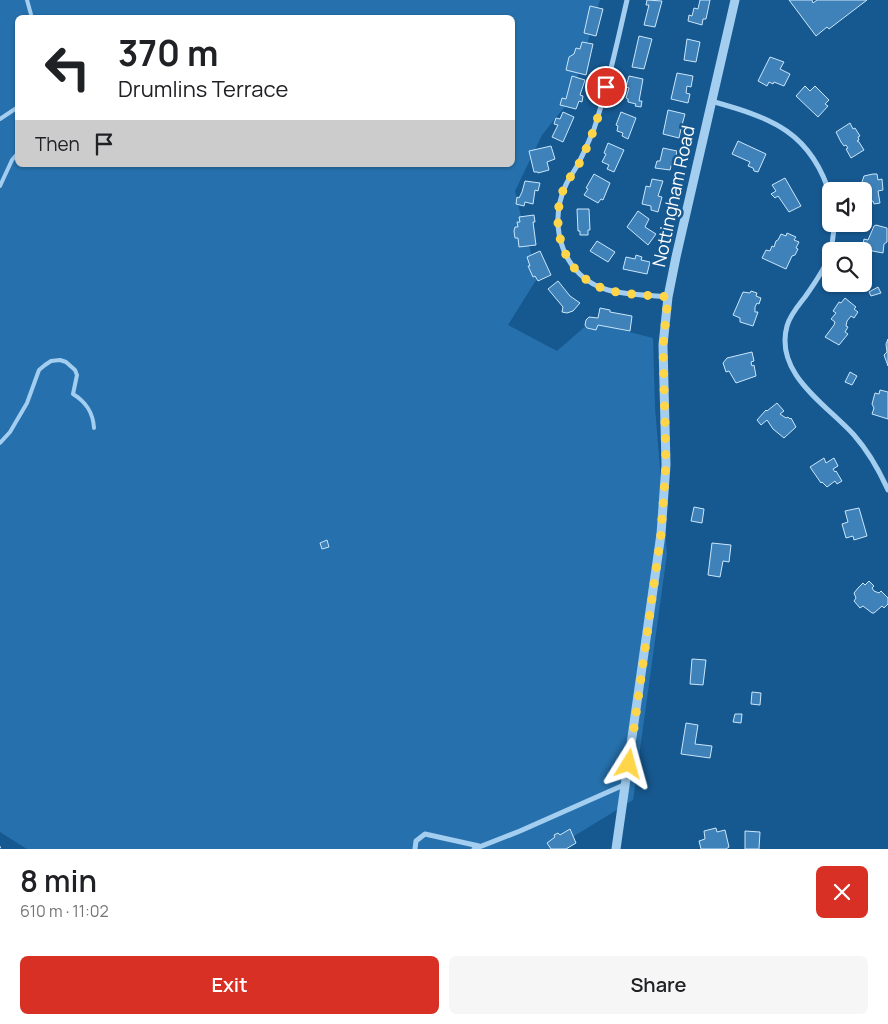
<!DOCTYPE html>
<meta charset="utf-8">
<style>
body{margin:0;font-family:Manrope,sans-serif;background:#f6f6f6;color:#202124;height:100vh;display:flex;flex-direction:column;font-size:19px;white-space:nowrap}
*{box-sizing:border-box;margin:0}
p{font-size:16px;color:#757577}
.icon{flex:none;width:28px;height:28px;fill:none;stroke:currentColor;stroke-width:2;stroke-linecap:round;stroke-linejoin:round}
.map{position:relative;height:849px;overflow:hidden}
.side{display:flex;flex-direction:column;background:#fff;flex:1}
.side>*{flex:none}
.banner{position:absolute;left:15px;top:15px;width:500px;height:152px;border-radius:8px;box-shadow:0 1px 4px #0004;background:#fff;color:#202124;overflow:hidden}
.tools{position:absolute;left:822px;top:182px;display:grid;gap:10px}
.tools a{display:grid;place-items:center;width:50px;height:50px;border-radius:8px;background:#fff;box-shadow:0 1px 4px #0004;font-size:25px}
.pin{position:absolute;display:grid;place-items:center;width:42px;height:42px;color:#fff;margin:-21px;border:2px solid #fff;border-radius:50%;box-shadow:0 1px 5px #0007}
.me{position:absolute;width:55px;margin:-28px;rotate:8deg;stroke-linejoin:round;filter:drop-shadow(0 0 4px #0008)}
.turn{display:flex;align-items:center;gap:18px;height:105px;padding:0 20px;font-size:22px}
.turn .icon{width:65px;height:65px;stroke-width:2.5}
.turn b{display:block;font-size:35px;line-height:42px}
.then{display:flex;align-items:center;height:48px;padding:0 20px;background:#0003;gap:10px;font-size:19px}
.round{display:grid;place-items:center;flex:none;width:52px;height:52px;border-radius:8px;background:#f6f6f6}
.headline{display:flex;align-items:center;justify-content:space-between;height:85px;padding:0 20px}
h1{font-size:30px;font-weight:600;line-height:38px}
.button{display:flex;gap:10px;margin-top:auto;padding:10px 20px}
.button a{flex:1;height:58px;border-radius:8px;background:#d93025;color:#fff;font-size:20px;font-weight:600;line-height:58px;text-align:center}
.button a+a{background:#f6f6f6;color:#202124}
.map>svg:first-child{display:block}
</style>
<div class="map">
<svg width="888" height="849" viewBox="0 0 888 849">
<rect width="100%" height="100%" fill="#165890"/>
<!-- green -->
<path fill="#2671ad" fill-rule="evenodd" d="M 0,0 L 600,0 L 571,99 L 542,135 L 515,191 L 523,225 L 538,277 L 508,325 L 557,351 L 590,322 L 653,338 L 655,407 L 667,554 L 633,800 L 553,849 L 27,849 L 0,832 ZM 18,18 L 512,18 L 512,165 L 18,165 Z"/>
<!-- building -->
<g fill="#3f82b9" stroke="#cae6fb">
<polygon points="647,0 662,1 655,27 644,25 649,5 646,5"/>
<polygon points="700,0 710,0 706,19 703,19 702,25 688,21 689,15 692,16 694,8 698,9"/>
<polygon points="789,0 812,0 813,3 817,0 867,0 829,29 827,27 816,36"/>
<polygon points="590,6 603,9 596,36 584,33"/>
<polygon points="639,36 652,39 644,69 632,67"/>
<polygon points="687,39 700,42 696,62 684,60"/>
<polygon points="582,42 593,44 586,75 566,70 569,57 574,54 576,48 580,49"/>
<polygon points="770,57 784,62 780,69 790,74 784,86 774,82 773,84 769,82 767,86 758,81"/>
<polygon points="677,73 693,76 691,87 687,86 686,93 690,94 688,103 671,99"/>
<polygon points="572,76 585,80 580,95 583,96 582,102 579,101 576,109 560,105 562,98 566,99"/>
<polygon points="629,76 643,79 639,101 642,101 641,107 635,106 636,104 628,102 628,99 626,98 629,88 626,87"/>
<polygon points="805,86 810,91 815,86 829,100 825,104 828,106 818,117 796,96"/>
<polygon points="668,110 685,114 682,125 685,126 684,130 681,129 679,138 663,134"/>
<polygon points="563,112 574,117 563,142 552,137 558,125 554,124 556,118 560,119"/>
<polygon points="621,112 636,118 628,139 622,136 623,133 617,131 618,126 616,125"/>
<polygon points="850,123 853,129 855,128 860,136 858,137 859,140 857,141 859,142 864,150 851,158 846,149 848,148 846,145 844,146 841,142 836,132"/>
<polygon points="738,141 766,154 758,172 754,171 753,168 748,166 750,162 732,154"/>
<polygon points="608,143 624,150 614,172 607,169 609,165 602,162 606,154 604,153"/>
<polygon points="551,146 555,159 547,162 549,170 538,173 538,172 534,172 529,151"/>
<polygon points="663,148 677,151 674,164 672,163 670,170 655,168 657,161 660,161"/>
<polygon points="594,174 610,183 603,200 601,199 598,203 584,195 588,189 586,188"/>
<polygon points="873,174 877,174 878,180 882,179 883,190 878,191 880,203 874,204 873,201 864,203 865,191 862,182 864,176"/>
<polygon points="785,178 801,206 789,212 778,196 775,198 771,194 776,191 772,185"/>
<polygon points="652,179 663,181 658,196 662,197 658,212 651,210 651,206 642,204 646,186 650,187"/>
<polygon points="525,181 540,183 538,191 535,190 533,204 525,202 524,206 516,204 517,197 519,198 522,192"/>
<polygon points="577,209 589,209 590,230 588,230 588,235 580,235 580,231 578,231"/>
<polygon points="638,211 649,219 645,227 656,234 648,245 627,227"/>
<polygon points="534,215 535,222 533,222 536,245 519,247 518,238 515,238 514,231 515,227 518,227 517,222 520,222 519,217"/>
<polygon points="876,225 887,228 887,242 884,244 883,253 862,249 864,239 868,240 874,226"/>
<polygon points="787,233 796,237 794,240 799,242 796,248 798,249 795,255 792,256 786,269 762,258 766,250 770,251 772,246 774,247 776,241 778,240 781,234 786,236"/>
<polygon points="597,241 615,252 608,262 590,251"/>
<polygon points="540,251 551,275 538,281 535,276 533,277 528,266 530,266 527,257"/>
<polygon points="636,255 642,257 641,260 650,262 647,274 623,269 626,257 635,259"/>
<polygon points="558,281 570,296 580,303 573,311 567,313 562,312 563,307 548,289"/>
<polygon points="878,287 881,293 871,296 869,292"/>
<polygon points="751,291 757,293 756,296 761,298 759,304 757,303 755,307 755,312 758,312 753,326 740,322 740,318 733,315 743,292 750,293"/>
<polygon points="845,298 856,307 854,309 858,312 854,318 851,316 847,321 846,326 848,327 845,332 848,334 839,345 825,337 834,325 835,322 831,319 836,313 833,311 839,302 841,303"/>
<polygon points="600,308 610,310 610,312 632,316 630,331 598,325 596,330 587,328 585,325 586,320 589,317 598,318"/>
<polygon points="888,339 888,366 884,355 887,352 886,344"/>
<polygon points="752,352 754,361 751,362 752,366 754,365 756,376 736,383 729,371 726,372 723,363 727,358"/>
<polygon points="850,372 857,376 852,385 845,382"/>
<polygon points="880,390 888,392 888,419 872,414 874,408 872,404 875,393 879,394"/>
<polygon points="777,403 784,411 780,414 786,418 788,417 790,419 791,418 796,427 784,438 773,429 767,420 761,425 757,420 766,410 767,411"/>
<polygon points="824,458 826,463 834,458 838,466 833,469 835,472 836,471 842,481 837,484 835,481 827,487 822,482 821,483 810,467"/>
<polygon points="694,507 704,509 702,523 691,521"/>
<polygon points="859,508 867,536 854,540 853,536 846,538 842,524 848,522 845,511"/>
<polygon points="327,540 329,547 322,549 320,543"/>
<polygon points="712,543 731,545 729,562 723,561 720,577 708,575"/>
<polygon points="869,581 874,586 872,588 874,591 879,593 881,591 888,598 888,604 884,608 882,606 874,613 872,613 863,606 860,608 854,601 856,598 854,593 858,588 863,583 865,585"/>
<polygon points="692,659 706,660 703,685 690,684"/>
<polygon points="752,692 761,693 760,705 751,704"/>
<polygon points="735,714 742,714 741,723 733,722"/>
<polygon points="686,723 698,725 695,744 712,746 710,758 681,754"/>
<polygon points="716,828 717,832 725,830 729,847 726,849 701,849 699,841 705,839 704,831"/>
<polygon points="570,829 576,843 566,849 551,849 547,843 555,837 554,835 558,833 560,835"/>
<polygon points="745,831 760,832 759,849 745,849"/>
</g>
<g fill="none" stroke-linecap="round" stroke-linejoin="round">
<!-- path -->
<polyline stroke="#a4cef0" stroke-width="1" stroke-dasharray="2.5 4" stroke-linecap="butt" points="0,846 1,849"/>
<!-- service -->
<g stroke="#a4cef0" stroke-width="4">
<polyline points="27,0 32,18"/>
<polyline points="0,119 18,107"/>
<polyline points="0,186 12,160 18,153"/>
<path d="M 0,443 L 10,432 L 27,403 L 39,370 L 45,365 L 51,361 L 60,360 L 66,362 L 75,370 L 77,375 L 73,394 C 86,402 93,412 94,428"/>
</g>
<!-- minor -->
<g stroke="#a4cef0" stroke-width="5">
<path d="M 627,0 C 617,43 608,87 594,129 C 589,141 584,153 578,164 C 574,172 568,179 565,187 C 547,227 564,278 608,290 C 627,295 648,295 668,297"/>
<path d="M 711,101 C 772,118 812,132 831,198"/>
<path d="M 834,224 C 833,257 824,270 805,297 C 798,306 790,315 787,326 C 774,374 826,404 854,435 C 868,451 879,470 888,490"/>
<polyline points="415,849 416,841 425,834 479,846"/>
<polyline points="474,849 520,831 626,784"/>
</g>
<!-- tertiary -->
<polyline stroke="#a4cef0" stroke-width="9" points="616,849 661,534 666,465 663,345 668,297 676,257 735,0"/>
</g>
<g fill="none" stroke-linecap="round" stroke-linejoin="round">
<!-- route -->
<path stroke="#ffd54a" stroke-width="9" stroke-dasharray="0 16.2" d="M 606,87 C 600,113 592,138 580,162 C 575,171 568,179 564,188 C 548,227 564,278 608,290 C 627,295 648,295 668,297 L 663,345 L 666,464 L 661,534 L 629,764"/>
</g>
<g text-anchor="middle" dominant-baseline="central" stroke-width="5" stroke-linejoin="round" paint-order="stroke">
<!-- street labels -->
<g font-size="18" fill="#fff" stroke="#165890">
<text transform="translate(673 196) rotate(-78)">Nottingham Road</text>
</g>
</g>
</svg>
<div class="tools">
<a><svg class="icon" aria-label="sound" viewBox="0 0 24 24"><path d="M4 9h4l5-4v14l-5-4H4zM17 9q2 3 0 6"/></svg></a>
<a><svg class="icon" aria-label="search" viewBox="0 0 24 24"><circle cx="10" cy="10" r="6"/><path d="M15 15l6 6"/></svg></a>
</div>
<div class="pin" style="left:606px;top:87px;background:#d93025"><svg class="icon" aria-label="arrive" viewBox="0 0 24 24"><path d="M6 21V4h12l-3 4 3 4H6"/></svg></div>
<svg class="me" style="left:629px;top:764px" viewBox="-20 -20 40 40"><path d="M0-17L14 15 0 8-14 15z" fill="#ffd54a" stroke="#fff" stroke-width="4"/></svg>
<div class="banner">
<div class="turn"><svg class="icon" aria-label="left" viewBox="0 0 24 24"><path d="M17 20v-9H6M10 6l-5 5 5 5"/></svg><div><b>370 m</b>Drumlins Terrace</div></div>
<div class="then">Then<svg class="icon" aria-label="arrive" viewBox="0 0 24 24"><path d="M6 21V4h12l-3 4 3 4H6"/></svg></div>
</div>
</div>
<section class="side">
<div class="headline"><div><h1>8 min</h1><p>610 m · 11:02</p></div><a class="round" style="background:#d93025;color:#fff"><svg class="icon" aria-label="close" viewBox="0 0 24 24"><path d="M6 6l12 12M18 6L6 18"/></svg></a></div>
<div class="button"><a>Exit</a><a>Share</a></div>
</section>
